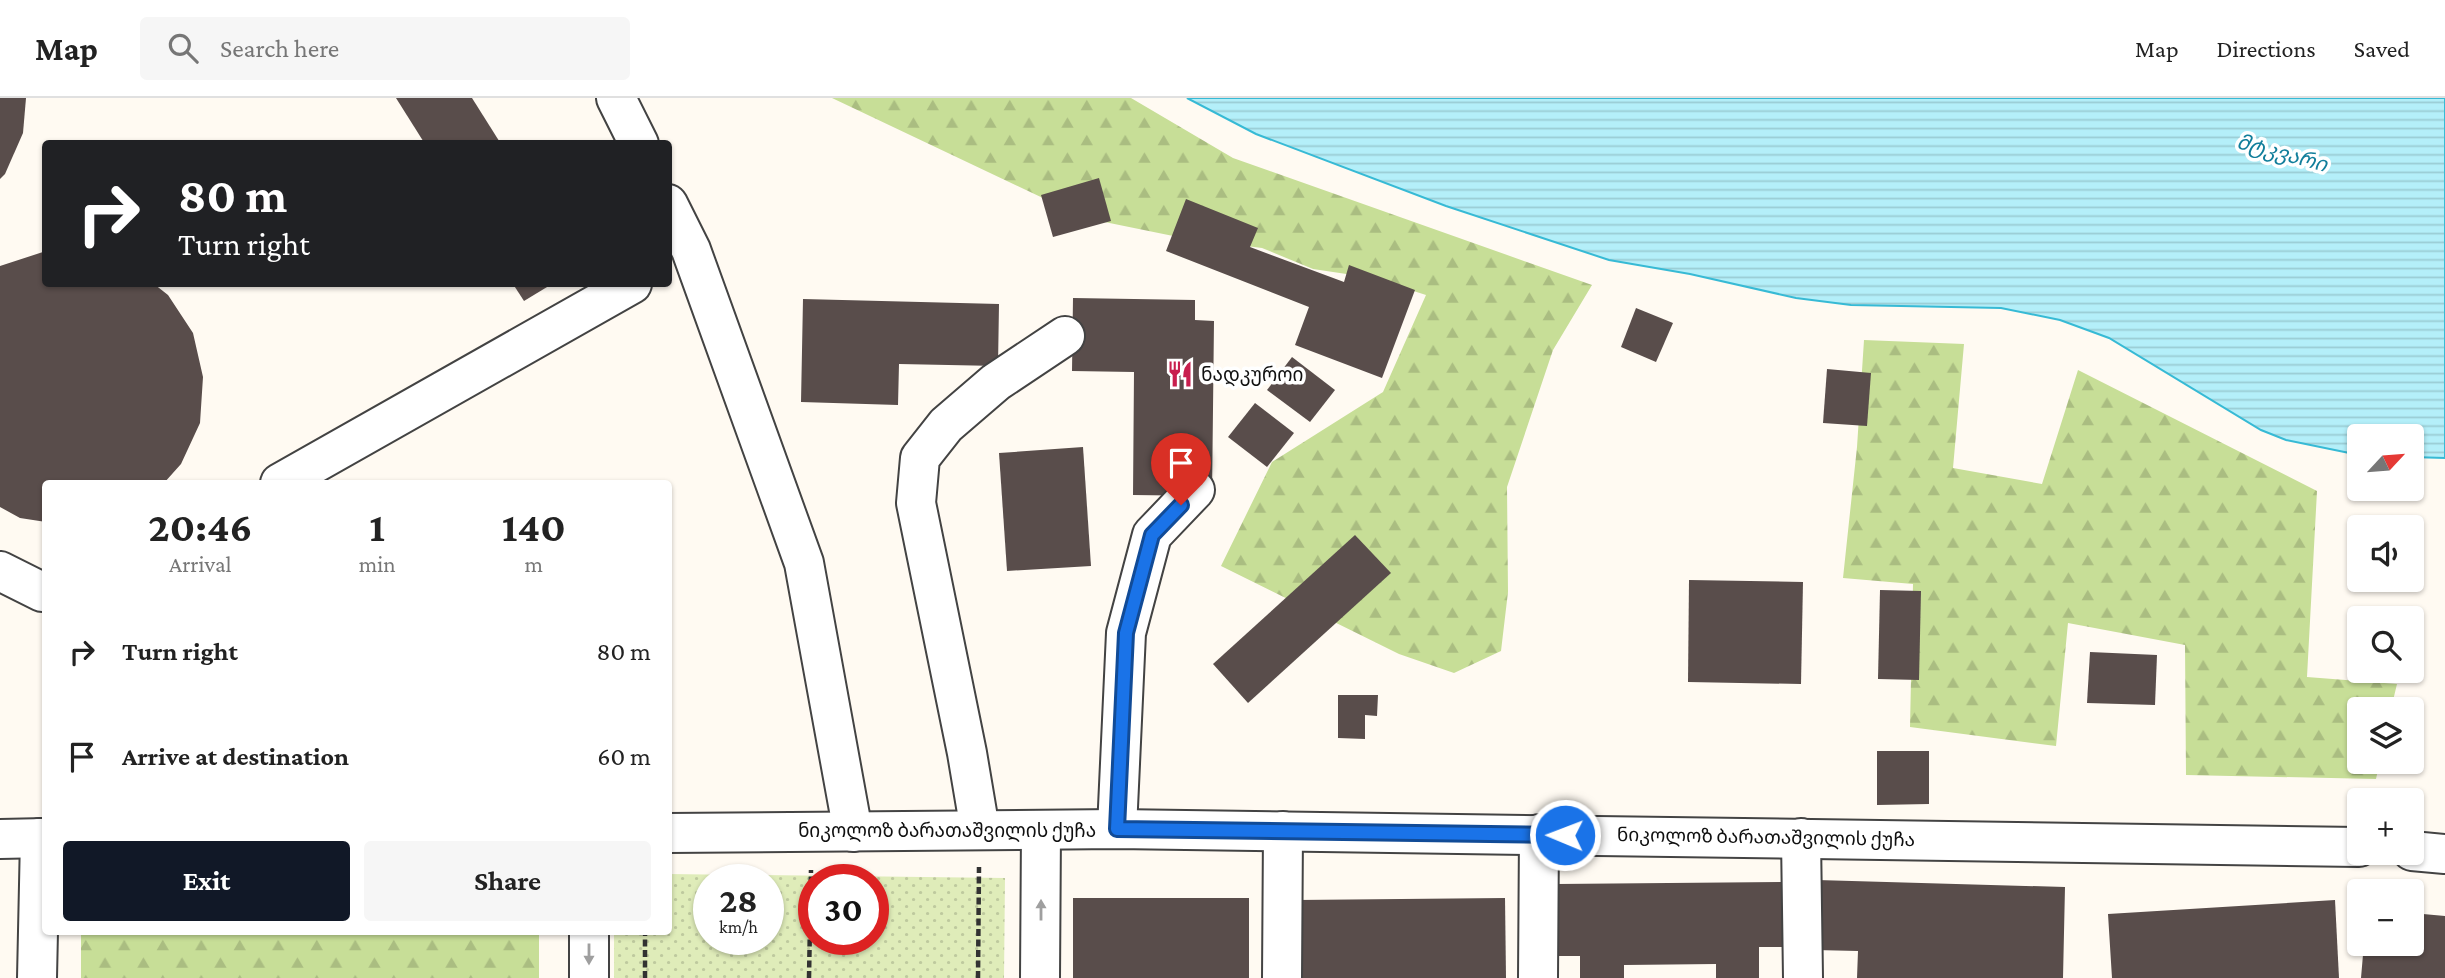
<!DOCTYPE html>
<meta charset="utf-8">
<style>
body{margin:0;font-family:"Crimson Pro","Noto Sans Georgian",serif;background:#f6f6f6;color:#222;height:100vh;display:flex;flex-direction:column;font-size:26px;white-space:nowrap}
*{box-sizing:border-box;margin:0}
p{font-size:23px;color:#767676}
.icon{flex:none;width:38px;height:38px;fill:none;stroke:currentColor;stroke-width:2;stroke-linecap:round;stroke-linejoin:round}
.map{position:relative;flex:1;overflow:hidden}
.sheet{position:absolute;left:42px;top:382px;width:630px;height:455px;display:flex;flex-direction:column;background:#fff;border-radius:7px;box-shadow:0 2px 5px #0004}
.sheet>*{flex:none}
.top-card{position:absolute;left:42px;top:42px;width:630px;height:147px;border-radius:7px;box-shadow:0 2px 5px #0004;background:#202124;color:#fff;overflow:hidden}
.needle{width:46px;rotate:64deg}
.controls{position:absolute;left:2347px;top:326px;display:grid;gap:14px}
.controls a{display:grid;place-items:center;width:77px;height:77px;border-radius:7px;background:#fff;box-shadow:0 2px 5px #0004;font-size:35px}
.speed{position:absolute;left:693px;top:766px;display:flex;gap:14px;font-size:35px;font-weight:700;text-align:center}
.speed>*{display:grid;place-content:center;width:91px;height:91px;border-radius:50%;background:#fff;box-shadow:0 2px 5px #0004;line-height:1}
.speed small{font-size:18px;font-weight:400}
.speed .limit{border:10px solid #d22;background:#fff;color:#111}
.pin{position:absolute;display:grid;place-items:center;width:60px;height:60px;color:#fff;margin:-72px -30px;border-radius:50% 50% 50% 0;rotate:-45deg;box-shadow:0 0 7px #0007}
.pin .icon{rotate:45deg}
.me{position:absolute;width:77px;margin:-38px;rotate:271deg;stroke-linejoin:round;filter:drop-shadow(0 0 5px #0008)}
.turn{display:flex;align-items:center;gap:24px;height:147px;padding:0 21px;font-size:32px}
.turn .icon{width:91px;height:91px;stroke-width:2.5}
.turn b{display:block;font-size:49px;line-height:60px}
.eta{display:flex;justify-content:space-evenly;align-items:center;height:119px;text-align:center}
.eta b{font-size:42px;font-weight:700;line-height:49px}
.action{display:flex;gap:14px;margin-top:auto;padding:14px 21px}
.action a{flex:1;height:80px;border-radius:7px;background:#111827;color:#fff;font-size:28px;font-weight:700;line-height:80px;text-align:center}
.action a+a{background:#f6f6f6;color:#222}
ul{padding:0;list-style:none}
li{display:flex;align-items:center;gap:21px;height:105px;padding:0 21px}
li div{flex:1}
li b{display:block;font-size:26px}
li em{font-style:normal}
header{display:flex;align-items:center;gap:42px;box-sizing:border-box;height:98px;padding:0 35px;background:#fff;border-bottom:2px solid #e0e0e0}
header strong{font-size:33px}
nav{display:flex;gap:38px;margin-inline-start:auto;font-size:24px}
.search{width:490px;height:63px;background:#f6f6f6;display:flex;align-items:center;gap:18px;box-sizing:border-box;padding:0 24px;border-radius:7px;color:#767676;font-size:26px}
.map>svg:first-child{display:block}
</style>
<header>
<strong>Map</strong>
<div class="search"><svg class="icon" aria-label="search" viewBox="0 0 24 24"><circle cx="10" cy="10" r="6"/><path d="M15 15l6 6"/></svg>Search here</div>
<nav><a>Map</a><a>Directions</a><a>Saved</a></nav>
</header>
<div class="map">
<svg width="2445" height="880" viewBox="0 0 2445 880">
<defs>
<pattern id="green-dots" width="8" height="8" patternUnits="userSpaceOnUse" patternTransform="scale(1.75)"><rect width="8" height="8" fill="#dfecb9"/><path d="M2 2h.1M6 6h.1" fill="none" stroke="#bec99e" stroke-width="1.8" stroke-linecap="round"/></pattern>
<pattern id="forest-firs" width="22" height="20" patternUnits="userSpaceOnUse" patternTransform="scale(1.75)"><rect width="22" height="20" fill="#c7de97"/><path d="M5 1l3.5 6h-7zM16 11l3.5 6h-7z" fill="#aabd81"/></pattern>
<pattern id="water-rules" width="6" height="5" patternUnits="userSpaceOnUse" patternTransform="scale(1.75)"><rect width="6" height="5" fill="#b4eff9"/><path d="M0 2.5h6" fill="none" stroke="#9accd4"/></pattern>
</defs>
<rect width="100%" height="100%" fill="#fffaf2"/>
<!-- green -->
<path fill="url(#green-dots)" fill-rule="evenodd" d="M 669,776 L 1005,780 L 1004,880 L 614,880 L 614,833 L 668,833 ZM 768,782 L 768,842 L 709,842 L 709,782 ZM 814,782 L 873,782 L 873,842 L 814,842 Z"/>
<!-- forest -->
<g fill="url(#forest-firs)">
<polygon points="832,0 1131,0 1233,60 1592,187 1553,252 1507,389 1508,494 1501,553 1454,575 1399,556 1221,468 1272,364 1383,294 1426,197 1373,180 1313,171 1262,150 1183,140 1085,120"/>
<polygon points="1864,242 1964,246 1953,370 2042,386 2078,272 2317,393 2307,579 2397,586 2391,611 2359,611 2359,663 2380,663 2376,681 2186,677 2185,547 2068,525 2056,648 1910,629 1913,486 1843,480 1857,349"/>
<rect x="81" y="833" width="458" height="47"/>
</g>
<!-- water -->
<polygon fill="url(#water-rules)" stroke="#37bad5" stroke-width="2" points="1187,0 2445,0 2445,360 2412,359 2412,338 2359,338 2359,357 2286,342 2261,332 2109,240 2060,222 2001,210 1851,207 1796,200 1690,176 1609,162 1446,108 1256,36"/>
<!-- building -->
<g fill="#594d4b">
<polygon points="0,0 26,0 23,35 5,76 0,81"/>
<polygon points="396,0 472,0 501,46 425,46"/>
<polygon points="1099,80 1111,123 1053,139 1041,97"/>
<polygon points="1186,101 1258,130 1250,149 1344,184 1349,167 1415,192 1382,280 1295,247 1309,209 1166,153"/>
<polygon points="46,153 46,186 154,186 168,197 193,235 203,279 200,325 181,366 164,385 46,385 46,424 20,420 0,409 0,168"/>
<polygon points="513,186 552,186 524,203"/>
<polygon points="1073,200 1195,202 1195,222 1214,223 1212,398 1133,397 1134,274 1072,273"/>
<polygon points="803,201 999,206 998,268 899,266 898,307 801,304"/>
<polygon points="1636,210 1673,225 1656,264 1621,249"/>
<polygon points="1292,259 1335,292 1310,324 1267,292"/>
<polygon points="1827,271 1871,275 1867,328 1823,325"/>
<polygon points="1255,305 1294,335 1267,369 1228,339"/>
<polygon points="1083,349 1091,468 1007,473 999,355"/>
<polygon points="1355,437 1391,475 1248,605 1213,566"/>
<polygon points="1689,482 1803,484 1801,586 1688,584"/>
<polygon points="1880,492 1921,493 1919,582 1878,581"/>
<polygon points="2090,554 2157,557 2155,607 2087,605"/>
<polygon points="1338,597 1378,597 1377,618 1365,617 1365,641 1338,640"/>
<polygon points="1877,653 1929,653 1929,706 1877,707"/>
<polygon points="1817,782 2065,789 2063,880 1857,880 1858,853 1815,852"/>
<polygon points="1792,784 1792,849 1759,849 1759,880 1716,880 1716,866 1624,867 1624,880 1580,880 1580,858 1558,858 1557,786"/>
<rect x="1073" y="800" width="176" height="80"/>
<polygon points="1505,800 1506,880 1298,880 1297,802"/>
<polygon points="2335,802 2339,880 2112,880 2108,816"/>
<polygon points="2412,815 2445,818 2445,880 2361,880 2364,845 2412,845"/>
</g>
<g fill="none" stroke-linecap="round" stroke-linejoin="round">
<!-- minor casing -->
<g stroke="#434343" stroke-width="42">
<g id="minor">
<polyline points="616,0 639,46"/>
<polyline points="668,106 691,152 804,465 853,734"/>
<polyline points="280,385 632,186"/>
<polyline points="0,473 42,494 46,493"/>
<polyline points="1117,731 1126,535 1152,437 1195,392"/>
<polyline points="980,732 967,655 916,405 920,360 946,327 996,284 1065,238"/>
<polyline points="668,735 1117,731 2359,749"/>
<polyline points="1801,740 1803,880"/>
<polyline points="0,741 46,740"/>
<polyline points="2412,753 2445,756"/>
<polyline points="37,880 40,740"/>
<polyline points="589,880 589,833"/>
<polyline points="1040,880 1041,732"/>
<polyline points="1282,880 1283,733"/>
<polyline points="1538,880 1539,736"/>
</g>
</g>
<!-- path -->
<g stroke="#323232" stroke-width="4.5" stroke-dasharray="7 3.5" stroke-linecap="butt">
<polyline points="645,880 645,833"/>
<polyline points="809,880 811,772"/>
<polyline points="978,880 979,769"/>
</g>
<!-- minor -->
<use href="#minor" stroke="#fff" stroke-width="38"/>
</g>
<!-- one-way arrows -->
<defs><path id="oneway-solid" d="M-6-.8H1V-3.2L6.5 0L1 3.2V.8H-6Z" transform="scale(1.75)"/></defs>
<g fill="#9f9f9f">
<use href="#oneway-solid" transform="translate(1041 812) rotate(-90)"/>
<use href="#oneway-solid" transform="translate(589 856) rotate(90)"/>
</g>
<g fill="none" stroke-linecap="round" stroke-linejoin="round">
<!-- route casing -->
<g stroke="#114b97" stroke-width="18">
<polyline id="route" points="1181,407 1152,437 1126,535 1117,731 1565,737"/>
</g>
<!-- route -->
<use href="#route" stroke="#1a73e8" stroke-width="12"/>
</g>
<!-- icons -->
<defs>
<g id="restaurant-bare" transform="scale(2.1)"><path d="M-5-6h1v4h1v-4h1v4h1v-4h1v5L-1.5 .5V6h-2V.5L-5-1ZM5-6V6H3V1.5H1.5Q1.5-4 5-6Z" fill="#c81f4e" stroke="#fff" stroke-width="2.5" paint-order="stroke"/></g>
</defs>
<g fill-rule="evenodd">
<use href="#restaurant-bare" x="1180" y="276"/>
</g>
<g text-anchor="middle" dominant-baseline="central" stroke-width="7" stroke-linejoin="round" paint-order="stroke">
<!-- poi labels -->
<g font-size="19" fill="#101010" stroke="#fff" text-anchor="start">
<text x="1201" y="276">ნადკუროი</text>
</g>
<!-- street labels -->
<g font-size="19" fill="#101010" stroke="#fff">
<text x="947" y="732">ნიკოლოზ ბარათაშვილის ქუჩა</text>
<text transform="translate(1766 739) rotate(1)">ნიკოლოზ ბარათაშვილის ქუჩა</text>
</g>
<!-- water labels -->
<g font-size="21" font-style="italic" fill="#117e9b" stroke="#fff">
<text transform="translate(2282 55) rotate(15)">მტკვარი</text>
</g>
</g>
</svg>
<div class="controls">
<a><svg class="needle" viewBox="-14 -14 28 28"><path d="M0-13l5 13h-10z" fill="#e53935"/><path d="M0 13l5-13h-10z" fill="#767676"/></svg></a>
<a><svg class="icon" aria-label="sound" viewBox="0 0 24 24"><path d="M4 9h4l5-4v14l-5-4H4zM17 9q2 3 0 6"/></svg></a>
<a><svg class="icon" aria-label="search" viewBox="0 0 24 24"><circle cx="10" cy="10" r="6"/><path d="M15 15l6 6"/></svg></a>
<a><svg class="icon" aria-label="layers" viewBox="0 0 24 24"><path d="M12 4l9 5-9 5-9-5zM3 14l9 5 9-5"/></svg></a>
<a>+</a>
<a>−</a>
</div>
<div class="speed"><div>28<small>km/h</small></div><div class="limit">30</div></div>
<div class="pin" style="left:1181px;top:407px;background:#d93025"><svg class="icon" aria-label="arrive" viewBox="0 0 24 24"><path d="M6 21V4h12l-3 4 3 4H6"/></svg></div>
<svg class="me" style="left:1565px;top:737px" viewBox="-20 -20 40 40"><circle r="17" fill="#1a73e8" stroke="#fff" stroke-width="3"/><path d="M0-11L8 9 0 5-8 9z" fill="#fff"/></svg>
<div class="top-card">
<div class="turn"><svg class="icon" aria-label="right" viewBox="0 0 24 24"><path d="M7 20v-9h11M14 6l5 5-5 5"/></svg><div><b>80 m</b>Turn right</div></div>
</div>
<section class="sheet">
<div class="eta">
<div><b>20:46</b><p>Arrival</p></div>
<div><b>1</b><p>min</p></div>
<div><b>140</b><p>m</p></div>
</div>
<ul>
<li><svg class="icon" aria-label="right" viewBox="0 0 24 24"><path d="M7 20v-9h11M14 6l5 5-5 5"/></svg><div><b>Turn right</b></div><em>80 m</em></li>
<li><svg class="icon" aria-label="arrive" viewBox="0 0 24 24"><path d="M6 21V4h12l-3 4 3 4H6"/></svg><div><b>Arrive at destination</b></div><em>60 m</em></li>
</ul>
<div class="action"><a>Exit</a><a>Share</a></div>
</section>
</div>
